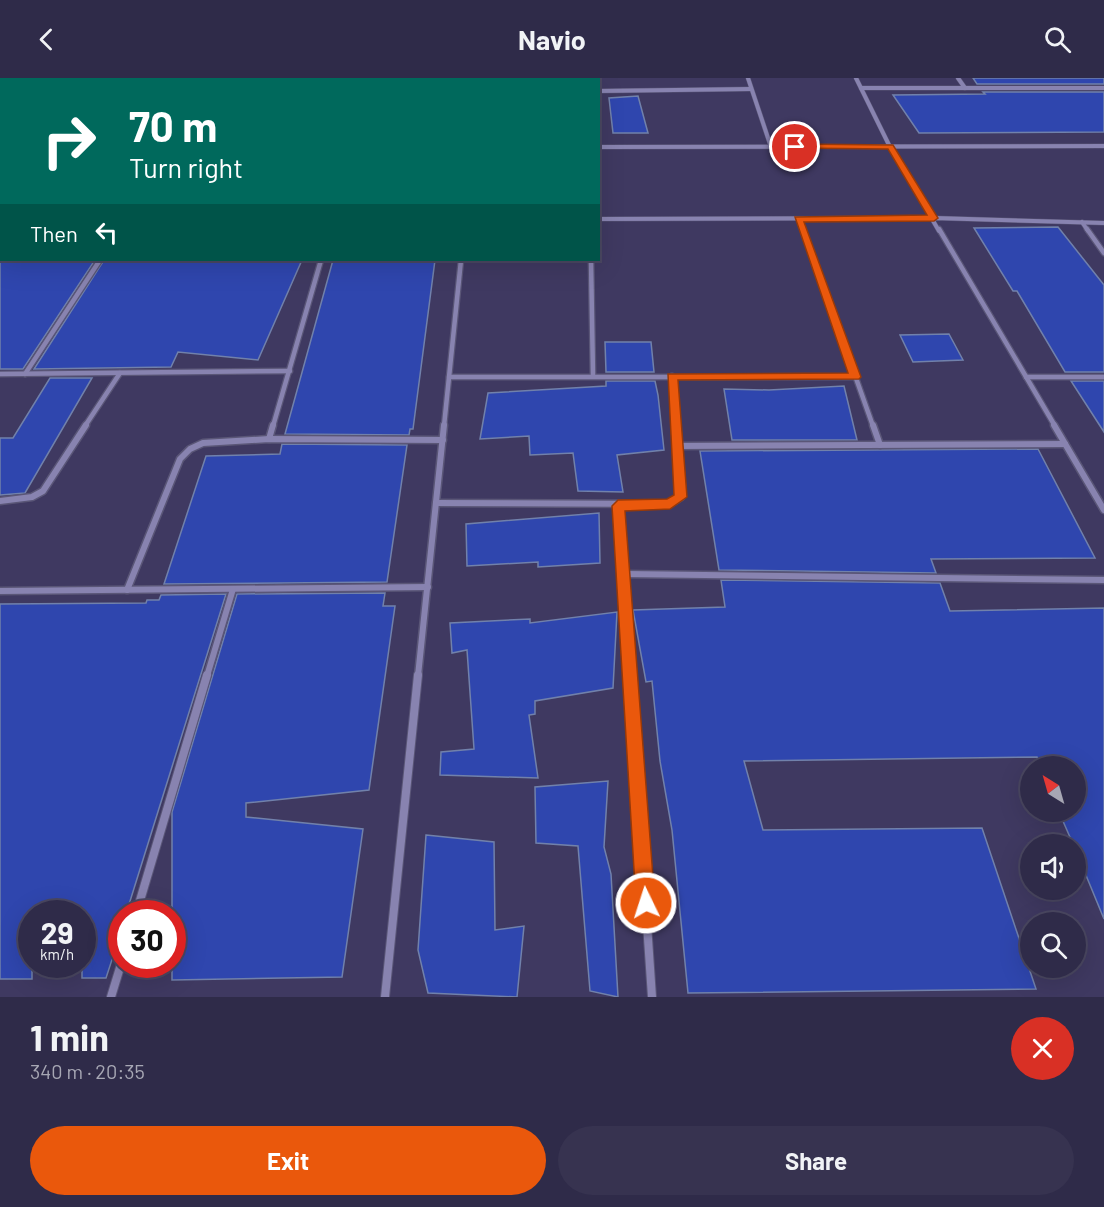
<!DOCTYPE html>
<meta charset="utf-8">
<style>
body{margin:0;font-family:Barlow,sans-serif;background:#373350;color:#f1f3f6;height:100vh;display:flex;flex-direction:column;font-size:22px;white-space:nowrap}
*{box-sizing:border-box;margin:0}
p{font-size:20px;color:#a7a7b4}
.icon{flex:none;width:33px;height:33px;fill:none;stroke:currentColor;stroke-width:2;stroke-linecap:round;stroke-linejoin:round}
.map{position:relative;height:919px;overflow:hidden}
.panel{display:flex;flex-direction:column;background:#2f2b49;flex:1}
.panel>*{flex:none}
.banner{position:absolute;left:0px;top:0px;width:600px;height:183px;box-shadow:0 6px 24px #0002,0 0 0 2px #4a4761;background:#00695c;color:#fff;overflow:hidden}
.needle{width:39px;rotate:323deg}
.controls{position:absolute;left:1020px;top:678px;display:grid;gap:12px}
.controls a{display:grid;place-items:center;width:66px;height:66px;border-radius:50%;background:#2f2b49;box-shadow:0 6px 24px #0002,0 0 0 2px #4a4761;font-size:30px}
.speed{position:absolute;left:18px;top:822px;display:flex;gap:12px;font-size:30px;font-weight:700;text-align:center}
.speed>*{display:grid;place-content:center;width:78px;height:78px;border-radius:50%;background:#2f2b49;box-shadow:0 6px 24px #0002,0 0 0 2px #4a4761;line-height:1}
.speed small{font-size:15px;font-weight:400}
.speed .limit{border:9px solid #d22;background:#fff;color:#111}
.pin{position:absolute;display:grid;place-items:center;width:51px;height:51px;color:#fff;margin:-26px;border:3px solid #fff;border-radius:50%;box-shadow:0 2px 6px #0007}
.me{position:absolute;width:66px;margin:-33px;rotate:356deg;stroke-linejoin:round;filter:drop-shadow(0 0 4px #0008)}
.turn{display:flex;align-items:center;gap:21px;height:126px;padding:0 30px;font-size:27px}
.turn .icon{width:78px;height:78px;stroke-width:2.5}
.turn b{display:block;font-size:42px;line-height:51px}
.then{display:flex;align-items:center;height:57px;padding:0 30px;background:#0003;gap:12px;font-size:22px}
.round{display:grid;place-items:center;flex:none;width:63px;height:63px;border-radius:32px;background:#373350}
.summary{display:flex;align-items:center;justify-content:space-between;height:102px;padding:0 30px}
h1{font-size:36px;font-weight:700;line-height:45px}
.cta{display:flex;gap:12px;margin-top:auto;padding:12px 30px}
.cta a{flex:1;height:69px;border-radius:36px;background:#ea580c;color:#fff;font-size:24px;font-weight:700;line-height:69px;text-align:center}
.cta a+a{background:#373350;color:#f1f3f6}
header{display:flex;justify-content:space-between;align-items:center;height:78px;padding:0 30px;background:#2f2b49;font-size:27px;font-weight:700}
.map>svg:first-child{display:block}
</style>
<header><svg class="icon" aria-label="back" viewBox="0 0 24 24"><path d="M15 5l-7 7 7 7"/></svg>Navio<svg class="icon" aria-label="search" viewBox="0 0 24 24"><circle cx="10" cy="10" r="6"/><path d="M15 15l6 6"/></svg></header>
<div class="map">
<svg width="1104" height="919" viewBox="0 0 1104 919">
<rect width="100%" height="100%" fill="#3f3961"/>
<!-- building -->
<g fill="#2f46ae" stroke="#7181ab" stroke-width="1.5">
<polygon points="973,0 1104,0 1104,6 977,6"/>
<polygon points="983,14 1104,14 1104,54 919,55 893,17 985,16"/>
<polygon points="638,18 648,55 613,55 609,20"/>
<polygon points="1058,149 1104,207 1104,294 1065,294 1017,213 1013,213 974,150"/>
<polygon points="0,182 95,182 23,291 0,291"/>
<polygon points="104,182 302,182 258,282 178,274 171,289 34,291"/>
<polygon points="333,182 435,182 413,351 410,351 409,357 285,356"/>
<polygon points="949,256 963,282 913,284 900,257"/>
<polygon points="605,264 651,264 654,294 606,294"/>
<polygon points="50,300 92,300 25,415 0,417 0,360 13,360"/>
<polygon points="606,303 655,303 658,317 664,372 617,377 623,414 578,413 573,375 530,377 529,358 480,361 488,315 606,308"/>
<polygon points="1071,303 1104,303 1104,354"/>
<polygon points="844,308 857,362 732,362 724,311 769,312"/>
<polygon points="282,366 407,367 387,504 164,506 206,378 280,376"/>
<polygon points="1038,371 1095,480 931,481 936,495 719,492 700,373"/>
<polygon points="599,435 600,485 538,489 538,484 467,488 466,446"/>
<polygon points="721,502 940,505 950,533 1104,530 1104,841 1076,773 1076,766 1073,766 1059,734 1076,734 1076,688 1041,688 1037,679 744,683 763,752 982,750 1036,911 688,915 672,752 660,683 652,603 646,604 633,532 725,529"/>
<polygon points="385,515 383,528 395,528 369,712 246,725 246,739 363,751 342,899 172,902 172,734 237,516"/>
<polygon points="226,516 126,836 122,836 122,851 106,900 82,900 82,836 32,836 32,901 0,901 0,526 146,525 147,522 159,522 161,517"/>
<polygon points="617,534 613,610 535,623 535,636 529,637 538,700 440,697 441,674 474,671 467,572 452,575 450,545 530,541 530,545"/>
<polygon points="608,703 604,769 611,796 618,919 590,913 578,768 536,765 535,709"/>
<polygon points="426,757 494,764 495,852 524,848 517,919 428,915 418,872"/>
</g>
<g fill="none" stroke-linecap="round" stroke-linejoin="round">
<!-- street-far3 casing -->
<g stroke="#5a5677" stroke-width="5">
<g id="street-far3">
<polyline points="748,0 771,69"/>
<polyline points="856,0 890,69 939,153"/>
<polyline points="958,0 965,10"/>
<polyline points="861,10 1104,10"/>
<polyline points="598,13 751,11"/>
<polyline points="598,69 1104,68"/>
<polyline points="0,139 2,137"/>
<polyline points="598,141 934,140 1104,145"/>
<polyline points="799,141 803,153"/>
<polyline points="1082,144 1088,153"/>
</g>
</g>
<!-- street-far2 casing -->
<g stroke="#5a5677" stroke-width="7">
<g id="street-far2">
<polyline points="803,151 873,348"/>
<polyline points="939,151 1055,348"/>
<polyline points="1087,151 1104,175"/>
<polyline points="591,182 593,298"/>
<polyline points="0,296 290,293"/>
<polyline points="25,296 100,182"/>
<polyline points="672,298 677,348"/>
<polyline points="449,299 855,299"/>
<polyline points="1026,299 1104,299"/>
<polyline points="85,348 120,295"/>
<polyline points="273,348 321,182"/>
<polyline points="444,348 461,182"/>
</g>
</g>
<!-- street-far1 casing -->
<g stroke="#5a5677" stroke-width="9">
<g id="street-far1">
<polyline points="873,347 880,367"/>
<polyline points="1054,347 1104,432"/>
<polyline points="269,361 273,347"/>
<polyline points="678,368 1065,366"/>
<polyline points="0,423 32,419 43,413 86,347"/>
<polyline points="436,425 670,426 681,419 682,409 676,347"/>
<polyline points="618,427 630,598"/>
<polyline points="625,496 1104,502"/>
<polyline points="127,512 180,381 190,371 203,365 269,361 443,362"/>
<polyline points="0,513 428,509"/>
<polyline points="207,598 233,511"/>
<polyline points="418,598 444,347"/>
</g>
</g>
<!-- street casing -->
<g stroke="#5a5677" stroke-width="10">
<g id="street">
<polyline points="630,597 652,919"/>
<polyline points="136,836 207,597"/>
<polyline points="111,919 122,883"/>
<polyline points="385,919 418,597"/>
</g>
</g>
<!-- street-far3 -->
<use href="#street-far3" stroke="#8883b0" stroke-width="4"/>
<!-- street-far2 -->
<use href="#street-far2" stroke="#8883b0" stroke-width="4.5"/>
<!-- street-far1 -->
<use href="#street-far1" stroke="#8883b0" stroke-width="6"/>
<!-- street -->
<use href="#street" stroke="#8883b0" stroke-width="8"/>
</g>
<!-- route -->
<polygon fill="#ea580c" stroke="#983908" stroke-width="1.5" points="795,66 893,67 938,140 934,143 804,144 861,299 859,301 678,302 687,419 670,431 625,433 655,825 652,832 646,834 639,832 636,825 612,428 618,422 667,421 674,417 668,296 848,295 795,139 927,137 888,71 792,70"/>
</svg>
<div class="controls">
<a><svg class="needle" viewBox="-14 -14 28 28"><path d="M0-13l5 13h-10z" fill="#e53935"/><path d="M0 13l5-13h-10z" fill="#a7a7b4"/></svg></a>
<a><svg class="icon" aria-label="sound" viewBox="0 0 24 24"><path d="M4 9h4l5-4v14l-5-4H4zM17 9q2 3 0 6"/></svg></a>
<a><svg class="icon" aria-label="search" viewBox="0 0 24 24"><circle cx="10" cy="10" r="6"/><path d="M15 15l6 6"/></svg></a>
</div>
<div class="speed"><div>29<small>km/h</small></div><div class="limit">30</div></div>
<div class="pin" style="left:795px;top:69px;background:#d93025"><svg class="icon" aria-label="arrive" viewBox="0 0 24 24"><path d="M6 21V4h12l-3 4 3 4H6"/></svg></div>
<svg class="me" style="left:646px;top:825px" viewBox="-20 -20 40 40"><circle r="17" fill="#ea580c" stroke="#fff" stroke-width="3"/><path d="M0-11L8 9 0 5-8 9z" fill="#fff"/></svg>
<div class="banner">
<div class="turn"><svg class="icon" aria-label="right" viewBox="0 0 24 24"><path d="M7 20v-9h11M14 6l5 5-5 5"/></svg><div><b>70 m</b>Turn right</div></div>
<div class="then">Then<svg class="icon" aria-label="left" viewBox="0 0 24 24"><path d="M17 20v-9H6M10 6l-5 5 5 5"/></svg></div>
</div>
</div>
<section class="panel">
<div class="summary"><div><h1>1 min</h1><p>340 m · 20:35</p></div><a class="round" style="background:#d93025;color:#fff"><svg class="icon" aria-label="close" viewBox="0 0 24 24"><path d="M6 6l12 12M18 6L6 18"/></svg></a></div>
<div class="cta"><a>Exit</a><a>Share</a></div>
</section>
